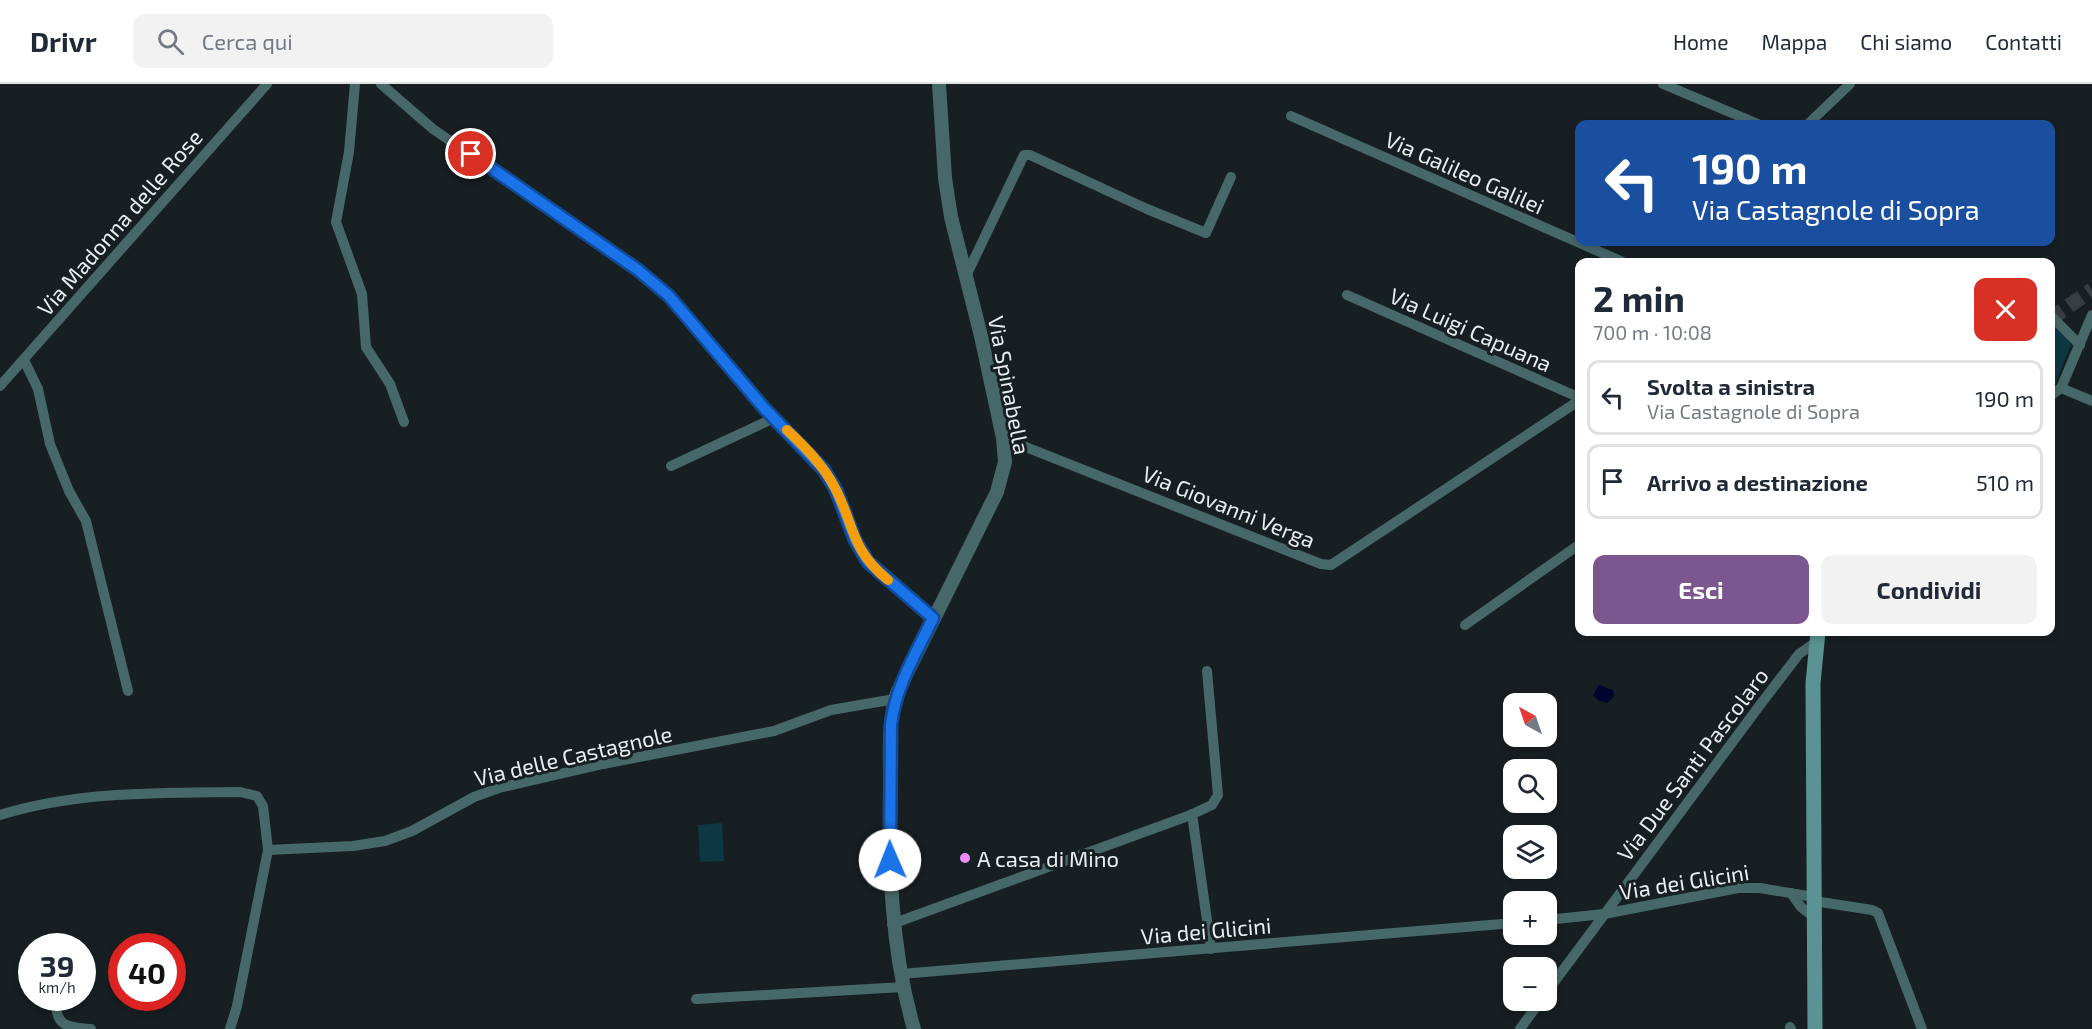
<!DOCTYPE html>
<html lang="it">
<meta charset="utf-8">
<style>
body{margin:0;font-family:"Exo 2",sans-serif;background:#f2f2f3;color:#1f2937;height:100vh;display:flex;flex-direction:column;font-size:22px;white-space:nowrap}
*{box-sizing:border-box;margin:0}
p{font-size:20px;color:#747a83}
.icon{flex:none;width:33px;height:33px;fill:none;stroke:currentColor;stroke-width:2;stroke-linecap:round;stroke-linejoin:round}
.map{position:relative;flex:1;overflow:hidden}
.panel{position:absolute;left:1575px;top:174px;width:480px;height:378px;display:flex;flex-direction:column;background:#fff;border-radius:12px;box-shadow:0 3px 9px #0003}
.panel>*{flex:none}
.top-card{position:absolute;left:1575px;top:36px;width:480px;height:126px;border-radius:12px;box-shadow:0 3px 9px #0003;background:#1a4fa0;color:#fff;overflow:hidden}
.needle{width:39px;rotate:320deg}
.fabs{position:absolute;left:1503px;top:609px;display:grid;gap:12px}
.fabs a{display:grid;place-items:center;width:54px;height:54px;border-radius:12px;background:#fff;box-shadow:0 3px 9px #0003;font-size:30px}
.speed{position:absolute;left:18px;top:849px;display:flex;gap:12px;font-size:30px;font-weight:700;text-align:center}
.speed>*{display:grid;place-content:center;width:78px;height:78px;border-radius:50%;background:#fff;box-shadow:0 3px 9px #0003;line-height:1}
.speed small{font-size:15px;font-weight:400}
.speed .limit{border:9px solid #d22;background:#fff;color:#111}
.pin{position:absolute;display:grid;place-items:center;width:51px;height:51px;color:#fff;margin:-26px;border:3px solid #fff;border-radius:50%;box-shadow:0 2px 6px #0007}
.me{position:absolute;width:66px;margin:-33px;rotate:359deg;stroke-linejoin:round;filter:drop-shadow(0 0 4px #0008)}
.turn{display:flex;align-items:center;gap:21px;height:126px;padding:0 18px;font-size:27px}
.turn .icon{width:78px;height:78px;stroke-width:2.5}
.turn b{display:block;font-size:42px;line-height:51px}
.round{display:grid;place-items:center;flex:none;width:63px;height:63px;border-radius:12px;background:#f2f2f3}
.headline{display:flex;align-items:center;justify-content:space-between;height:102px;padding:0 18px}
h1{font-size:36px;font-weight:700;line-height:45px}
.cta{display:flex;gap:12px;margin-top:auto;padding:12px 18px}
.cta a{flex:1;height:69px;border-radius:12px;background:#7b568f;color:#fff;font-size:24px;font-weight:700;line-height:69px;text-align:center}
.cta a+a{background:#f2f2f3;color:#1f2937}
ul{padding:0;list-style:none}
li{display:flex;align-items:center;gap:18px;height:75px;margin:0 12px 9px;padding:0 6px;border:3px solid #e0e1e3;border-radius:12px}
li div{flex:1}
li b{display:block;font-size:22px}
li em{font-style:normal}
header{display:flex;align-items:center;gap:36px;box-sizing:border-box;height:84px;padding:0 30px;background:#fff;border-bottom:2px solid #e0e1e3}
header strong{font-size:28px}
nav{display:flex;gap:33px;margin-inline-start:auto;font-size:21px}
.search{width:420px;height:54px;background:#f2f2f3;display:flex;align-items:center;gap:15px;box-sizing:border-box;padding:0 21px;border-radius:12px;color:#747a83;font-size:22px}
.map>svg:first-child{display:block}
</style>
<header>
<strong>Drivr</strong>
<div class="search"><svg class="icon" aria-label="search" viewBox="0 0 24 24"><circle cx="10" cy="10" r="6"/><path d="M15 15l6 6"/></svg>Cerca qui</div>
<nav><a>Home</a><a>Mappa</a><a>Chi siamo</a><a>Contatti</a></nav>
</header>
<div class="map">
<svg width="2092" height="945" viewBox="0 0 2092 945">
<rect width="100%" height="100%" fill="#171f22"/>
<!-- green -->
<g fill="#0d3843">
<polygon points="2051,239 2071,260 2055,301 2051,304"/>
<polygon points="722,739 724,777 700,778 698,741"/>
</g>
<!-- water -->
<polygon fill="#00052f" points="1599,601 1613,606 1614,613 1607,619 1599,617 1593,611"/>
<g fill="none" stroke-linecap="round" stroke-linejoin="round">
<!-- secondary-tunnel -->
<polyline stroke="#363e41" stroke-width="15" stroke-dasharray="15 8" stroke-linecap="butt" points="2050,235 2092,206"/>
<!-- minor -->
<g stroke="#476869" stroke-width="10">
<polyline points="355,0 349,68 336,138 362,210 366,263 390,300 404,338"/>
<polyline points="381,0 433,45 637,186 671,215 764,324 820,381 836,406 852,451 868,478 933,534"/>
<polyline points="1663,0 1758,40"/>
<polyline points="1291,32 1623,178"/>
<polyline points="1808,40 1850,0"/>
<polyline points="966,192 1024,71 1030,71 1147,125 1206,149 1231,93"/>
<polyline points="1347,211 1580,314"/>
<polyline points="2050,231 2080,261"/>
<polyline points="24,276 38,305 50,360 69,407 86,437 128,607"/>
<polyline points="0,302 267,0"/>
<polyline points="2061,304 2092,317"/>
<polyline points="2050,312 2061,304 2092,231"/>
<polyline points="1003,354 1321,480 1331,481 1580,316"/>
<polyline points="671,382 774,334"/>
<polyline points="1465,541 1580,460"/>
<polyline points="1192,730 1211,865"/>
<path d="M 0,731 C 77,707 160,709 240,708 L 257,712 L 263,722 L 268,766 L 237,922 L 230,945"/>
<polyline points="268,766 353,762 385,757 412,747 474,713 499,704 603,680 774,647 831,626 895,615"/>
<polyline points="1791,809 1801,823 1814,833"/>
<polyline points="1814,817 1872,826 1878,829 1922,945"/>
<polyline points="1546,836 1604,830 1738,804 1760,804 1814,813"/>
<polyline points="892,840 1188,732 1212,721 1218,711 1207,587"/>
<polyline points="901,890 1514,839"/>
<polyline points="1546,909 1760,621 1799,570 1816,558"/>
<path d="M 56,914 C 55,942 65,943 91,945"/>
<polyline points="696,915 903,903"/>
<polyline points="1790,943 1791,945"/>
<polyline points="1520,945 1541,916"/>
</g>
<!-- tertiary -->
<path stroke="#476869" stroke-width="14" d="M 914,945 C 890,863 889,780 890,696 C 890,667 888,637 897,609 L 997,408 L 1005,378 L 1003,354 L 981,252 L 951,133 L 945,94 L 939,0"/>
<!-- secondary -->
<polyline stroke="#5b9394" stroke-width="15" points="1815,945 1813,599 1818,548"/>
</g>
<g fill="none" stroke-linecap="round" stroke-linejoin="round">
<!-- route casing -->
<g stroke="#114b97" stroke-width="15">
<path id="route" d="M 471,70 L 638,186 L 669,212 L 764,324 L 824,386 L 836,406 L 855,456 L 868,478 L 933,534 C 917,568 895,603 891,641 L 890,776"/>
</g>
<!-- route -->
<use href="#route" stroke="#1a73e8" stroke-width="10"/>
<!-- slow -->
<path stroke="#f59e0b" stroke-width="10" d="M 787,346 C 805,363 824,382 835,404 C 855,442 850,465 888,496"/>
</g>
<!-- markers -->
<circle fill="#ec8cfb" stroke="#171f22" stroke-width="2" cx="965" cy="774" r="6"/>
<g text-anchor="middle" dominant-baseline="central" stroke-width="6" stroke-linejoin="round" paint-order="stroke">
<!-- street labels -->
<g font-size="22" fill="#e9eef0" stroke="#171f22">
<text transform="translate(1465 88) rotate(24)">Via Galileo Galilei</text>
<text transform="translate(119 138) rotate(-49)">Via Madonna delle Rose</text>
<text transform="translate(1471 245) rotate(24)">Via Luigi Capuana</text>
<text transform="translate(1010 301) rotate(79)">Via Spinabella</text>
<text transform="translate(1229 422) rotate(22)">Via Giovanni Verga</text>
<text transform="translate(573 671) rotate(-13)">Via delle Castagnole</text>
<text transform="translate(1692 680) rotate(-53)">Via Due Santi Pascolaro</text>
<text transform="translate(1684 797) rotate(-9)">Via dei Glicini</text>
<text transform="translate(1206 846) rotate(-5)">Via dei Glicini</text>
</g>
<!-- poi labels -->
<g font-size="22" fill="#e9eef0" stroke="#171f22" text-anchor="start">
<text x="977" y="774">A casa di Mino</text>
</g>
</g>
</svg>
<div class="fabs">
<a><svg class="needle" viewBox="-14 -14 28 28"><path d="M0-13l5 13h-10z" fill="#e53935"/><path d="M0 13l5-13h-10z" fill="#747a83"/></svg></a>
<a><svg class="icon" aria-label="search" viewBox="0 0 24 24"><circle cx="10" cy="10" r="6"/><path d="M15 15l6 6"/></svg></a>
<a><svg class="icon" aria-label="layers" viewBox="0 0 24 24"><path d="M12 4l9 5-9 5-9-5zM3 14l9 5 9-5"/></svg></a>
<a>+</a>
<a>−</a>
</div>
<div class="speed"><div>39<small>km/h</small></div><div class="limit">40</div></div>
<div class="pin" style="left:471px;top:70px;background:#d93025"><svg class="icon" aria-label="arrive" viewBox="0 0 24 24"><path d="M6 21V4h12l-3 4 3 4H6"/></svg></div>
<svg class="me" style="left:890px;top:776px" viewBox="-20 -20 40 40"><circle r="19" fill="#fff"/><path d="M0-13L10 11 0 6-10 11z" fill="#1a73e8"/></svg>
<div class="top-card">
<div class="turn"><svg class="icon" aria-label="left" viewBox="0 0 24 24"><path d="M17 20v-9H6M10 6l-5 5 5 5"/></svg><div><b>190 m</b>Via Castagnole di Sopra</div></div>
</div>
<section class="panel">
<div class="headline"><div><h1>2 min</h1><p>700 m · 10:08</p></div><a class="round" style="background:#d93025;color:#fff"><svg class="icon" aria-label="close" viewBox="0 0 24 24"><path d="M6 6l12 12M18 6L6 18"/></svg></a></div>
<ul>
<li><svg class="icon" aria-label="left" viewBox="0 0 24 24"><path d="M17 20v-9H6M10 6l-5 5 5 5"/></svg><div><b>Svolta a sinistra</b><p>Via Castagnole di Sopra</p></div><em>190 m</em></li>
<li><svg class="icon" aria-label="arrive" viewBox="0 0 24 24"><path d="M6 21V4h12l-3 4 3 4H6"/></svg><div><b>Arrivo a destinazione</b></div><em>510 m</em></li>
</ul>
<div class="cta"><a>Esci</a><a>Condividi</a></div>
</section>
</div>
